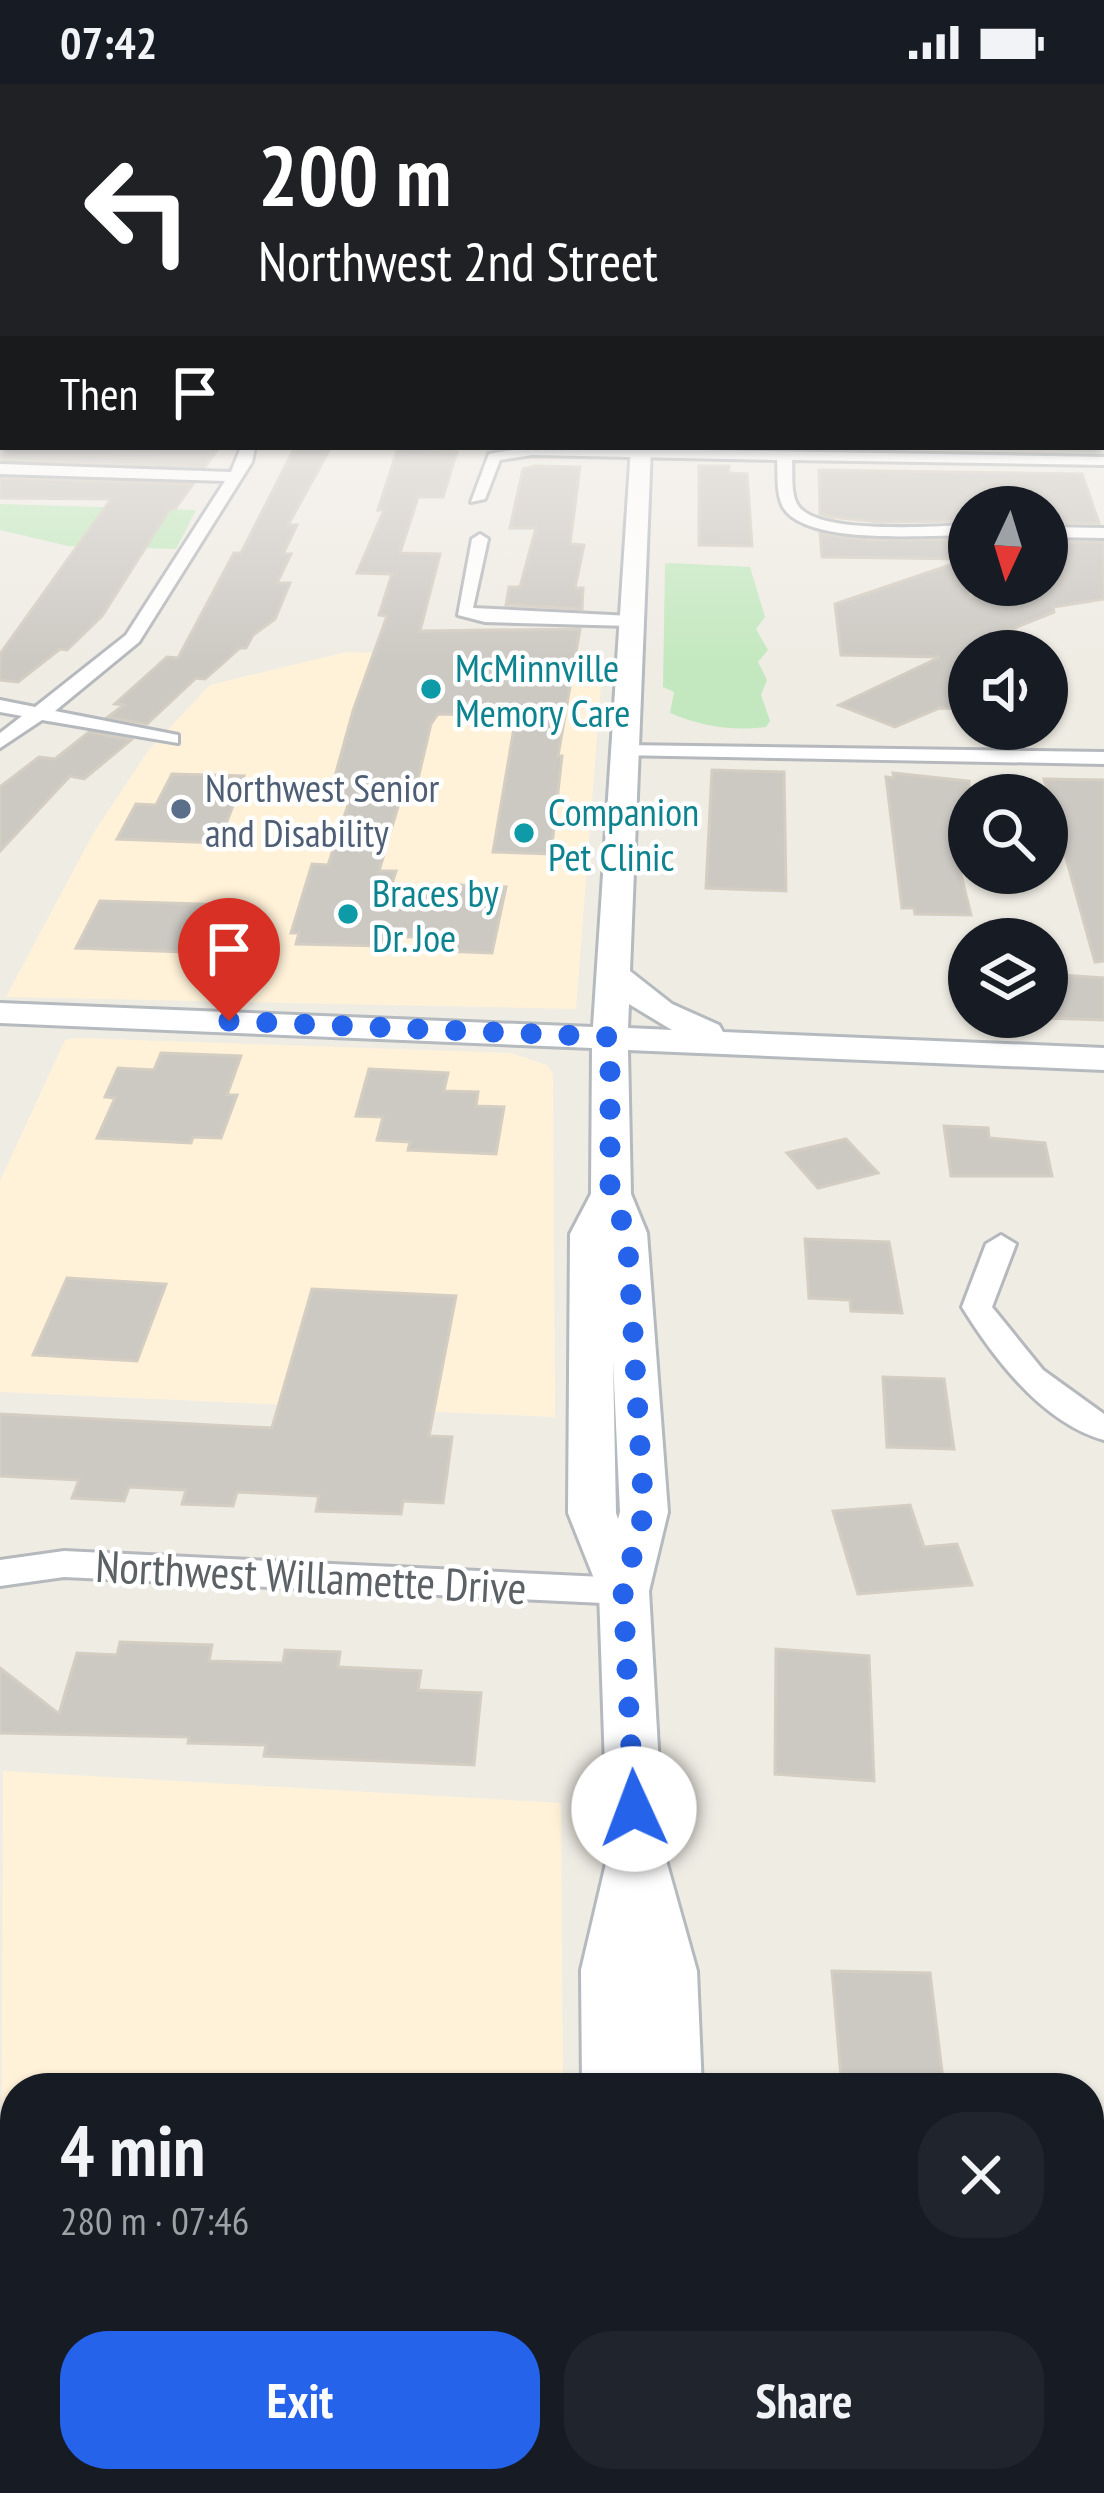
<!DOCTYPE html>
<meta charset="utf-8">
<style>
body{margin:0;font-family:"PT Sans Narrow",sans-serif;background:#20242c;color:#f1f3f6;height:100vh;display:flex;flex-direction:column;font-size:45px;white-space:nowrap}
*{box-sizing:border-box;margin:0}
p{font-size:39px;color:#9ea1a6}
.icon{flex:none;width:66px;height:66px;fill:none;stroke:currentColor;stroke-width:2;stroke-linecap:round;stroke-linejoin:round}
.map{position:relative;flex:1;overflow:hidden}
.panel{position:absolute;left:0px;top:1989px;width:1104px;height:420px;display:flex;flex-direction:column;background:#171b24;border-radius:48px 48px 0 0;box-shadow:0 3px 9px #0004}
.panel>*{flex:none}
.guide{position:absolute;left:0px;top:0px;width:1104px;height:366px;box-shadow:0 3px 9px #0004;background:#202124;color:#fff;overflow:hidden}
.needle{width:78px;rotate:184deg}
.buttons{position:absolute;left:948px;top:402px;display:grid;gap:24px}
.buttons a{display:grid;place-items:center;width:120px;height:120px;border-radius:50%;background:#171b24;box-shadow:0 3px 9px #0004;font-size:60px}
.pin{position:absolute;display:grid;place-items:center;width:102px;height:102px;color:#fff;margin:-123px -51px;border-radius:50% 50% 50% 0;rotate:-45deg;box-shadow:0 0 12px #0007}
.pin .icon{rotate:45deg}
.me{position:absolute;width:132px;margin:-66px;rotate:358deg;stroke-linejoin:round;filter:drop-shadow(0 0 9px #0008)}
.turn{display:flex;align-items:center;gap:42px;height:252px;padding:0 60px;font-size:54px}
.turn .icon{width:156px;height:156px;stroke-width:2.5}
.turn b{display:block;font-size:84px;line-height:102px}
.then{display:flex;align-items:center;height:114px;padding:0 60px;background:#0003;gap:24px;font-size:45px}
.round{display:grid;place-items:center;flex:none;width:126px;height:126px;border-radius:48px;background:#20242c}
.headline{display:flex;align-items:center;justify-content:space-between;height:204px;padding:0 60px}
h1{font-size:72px;font-weight:600;line-height:90px}
.button{display:flex;gap:24px;margin-top:auto;padding:24px 60px}
.button a{flex:1;height:138px;border-radius:48px;background:#2563eb;color:#fff;font-size:48px;font-weight:600;line-height:138px;text-align:center}
.button a+a{background:#20242c;color:#f1f3f6}
.status{display:flex;justify-content:space-between;align-items:center;height:84px;padding:0 60px;background:#171b24;direction:ltr}
.status svg{height:33px;fill:currentColor}
.map>svg:first-child{display:block}
</style>
<div class="status"><b>07:42</b><svg viewBox="0 0 49 12"><path d="M0 12V9h3v3zM5 12V6h3v6zM10 12V3h3v9zM15 12V0h3v12zM26 1h20v11H26zM47 4h2v5h-2z"/></svg></div>
<div class="map">
<svg width="1104" height="2409" viewBox="0 0 1104 2409">
<rect width="100%" height="100%" fill="#efece4"/>
<!-- commercial -->
<g fill="#fff2d9">
<polygon points="346,568 603,574 576,925 6,913 93,750 148,667 210,601"/>
<polygon points="78,954 511,969 547,981 553,990 555,1333 0,1308 0,1097 65,956"/>
<polygon points="3,1687 561,1719 563,2004 15,2004 15,2394 566,2394 566,2409 0,2409"/>
</g>
<!-- green -->
<g fill="#c3e8bf">
<polygon points="0,420 196,426 176,465 68,462 0,446"/>
<path d="M 670,479 L 750,483 L 765,533 L 756,545 L 768,566 L 758,578 L 767,596 L 761,611 L 770,637 L 766,643 C 731,647 704,643 670,629 L 674,608 L 663,603 L 665,480 Z"/>
</g>
<!-- building -->
<g fill="#ccc9c3" stroke="#d4cdc2" stroke-width="3">
<polygon points="0,363 146,365 219,363 205,383 0,376"/>
<polygon points="295,363 331,363 288,441 297,441 283,470 291,470 277,499 290,499 275,535 253,551 246,564 240,564 205,595 196,594 147,640 108,633 124,621 115,620 167,573 178,574 234,469 241,469"/>
<polygon points="412,363 457,368 443,413 418,413 400,469 440,470 420,547 580,545 558,672 562,672 551,770 493,768 516,632 438,630 431,640 413,716 400,716 379,787 396,787 389,810 457,812 460,801 506,803 492,869 443,867 447,854 384,852 382,862 296,860 299,849 291,849 312,780 328,781 350,715 329,714 353,627 387,532 379,531 392,490 357,489 384,426 378,426 397,367"/>
<polygon points="535,382 580,383 570,460 584,461 575,504 583,504 582,525 506,521 509,503 520,503 536,444 510,444 523,385"/>
<polygon points="699,382 729,382 729,389 747,390 752,462 699,461"/>
<polygon points="819,386 1082,390 1099,439 1047,439 1047,423 969,423 969,437 880,438 831,433 820,430"/>
<polygon points="0,394 193,400 175,425 170,425 102,532 67,566 60,565 18,598 0,596 0,570 111,415 0,414"/>
<polygon points="820,449 869,456 969,455 969,513 1047,501 1047,458 1104,458 1104,515 1053,523 1054,528 992,553 996,567 969,567 969,625 939,624 895,643 839,621 940,573 841,571 835,520 968,475 822,473"/>
<polygon points="89,648 131,656 84,695 70,692 0,767 0,703 39,673 55,675"/>
<polygon points="712,686 784,688 786,807 706,804"/>
<polygon points="893,689 969,697 969,752 951,751 971,831 915,830 914,824 902,824 886,693 894,694"/>
<polygon points="172,690 244,692 219,759 117,755 136,720 156,721"/>
<polygon points="1044,695 1104,696 1104,877 1095,878"/>
<polygon points="100,817 232,821 213,869 76,864"/>
<polygon points="1047,890 1104,894 1104,936 1047,934"/>
<polygon points="161,969 241,972 227,1011 237,1011 221,1054 193,1053 191,1059 97,1054 115,1014 105,1013 118,984 154,986"/>
<polygon points="369,985 448,989 444,1007 478,1008 476,1022 504,1023 496,1070 408,1066 410,1058 377,1056 383,1033 356,1032"/>
<polygon points="944,1042 988,1044 989,1054 1045,1059 1052,1092 951,1092"/>
<polygon points="846,1055 878,1089 818,1104 787,1069"/>
<polygon points="805,1155 889,1158 902,1229 851,1227 850,1216 809,1214"/>
<polygon points="67,1194 166,1200 137,1277 33,1271"/>
<polygon points="312,1205 456,1212 429,1352 452,1353 443,1419 403,1417 401,1430 316,1427 319,1412 237,1408 233,1422 182,1420 186,1406 129,1403 124,1417 72,1414 79,1396 0,1392 0,1330 272,1344"/>
<polygon points="883,1293 944,1295 954,1365 887,1363"/>
<polygon points="910,1421 924,1463 957,1460 972,1501 858,1510 833,1427"/>
<polygon points="120,1558 212,1561 209,1577 283,1579 285,1566 340,1568 338,1583 421,1587 418,1606 481,1609 474,1681 264,1672 266,1661 188,1659 189,1653 0,1649 0,1584 59,1630 77,1569 117,1571"/>
<polygon points="776,1565 869,1572 874,1697 775,1690"/>
<polygon points="832,1887 930,1889 944,2004 842,2004"/>
</g>
<g fill="none" stroke-linecap="round" stroke-linejoin="round">
<!-- street casing -->
<g stroke="#b5b8bc" stroke-width="6">
<g id="street">
<polygon points="0,273 3,274 3,282 0,281"/>
<polygon points="3,296 3,304 0,305 0,297"/>
<polygon points="241,363 255,363 252,378 139,558 55,627 178,651 178,659 42,636 0,664 0,649 22,632 0,628 0,616 35,623 126,551 225,397 0,390 0,380 231,388"/>
<path d="M 529,363 L 1104,373 L 1104,381 L 792,376 C 793,389 790,412 799,423 C 822,451 934,442 969,441 L 969,451 C 929,451 805,462 783,423 C 776,410 778,391 777,376 L 532,371 L 500,376 L 485,415 L 471,418 L 489,370 Z"/>
<polygon points="1047,443 1104,444 1104,454 1047,453"/>
<polygon points="480,450 488,455 473,524 631,532 640,537 631,542 485,538 458,531 472,455"/>
<polygon points="624,661 1104,668 1104,680 617,671 614,667"/>
<path d="M 1001,1151 L 1016,1160 L 992,1223 L 1043,1286 L 1104,1330 L 1104,1356 C 1043,1339 994,1275 962,1223 L 986,1160 Z"/>
<polygon points="64,1467 624,1494 637,1498 642,1507 637,1516 624,1520 64,1493 0,1502 0,1476"/>
</g>
</g>
<!-- secondary casing -->
<g stroke="#b5babf" stroke-width="6">
<g id="secondary">
<path d="M 631,363 L 651,363 L 630,887 L 672,920 L 719,941 L 723,948 L 1104,964 L 1104,986 L 628,966 L 631,1110 L 647,1149 L 668,1428 L 649,1507 L 664,1769 L 697,1887 L 702,2004 L 582,2004 L 581,1886 L 608,1771 L 599,1507 L 568,1429 L 570,1150 L 591,1110 L 592,964 L 0,939 L 0,919 L 593,943 ZM 629,920 L 672,946 L 628,944 ZM 613,1276 L 620,1428 L 618,1435 L 616,1429 Z"/>
<polygon points="623,2394 695,2394 696,2409 624,2409"/>
</g>
</g>
<!-- street -->
<use href="#street" fill="#fff" fill-rule="evenodd"/>
<!-- secondary -->
<use href="#secondary" fill="#fff" fill-rule="evenodd"/>
</g>
<!-- sky -->
<linearGradient id="sky" x2="0" y2="1"><stop stop-color="#8dc6f1"/><stop offset="0.42" stop-color="#f8f6f3"/><stop offset="1" stop-color="#f8f6f3" stop-opacity="0"/></linearGradient>
<rect width="1104" height="581" fill="url(#sky)"/>
<g fill="none" stroke-linecap="round" stroke-linejoin="round">
<!-- route -->
<polyline stroke="#2563eb" stroke-width="21" stroke-dasharray="0 37.8" points="229,937 610,953 610,1110 627,1149 644,1428 623,1507 634,1725"/>
</g>
<!-- markers -->
<g fill="#0f9aa8" stroke="#fff" stroke-width="4.5">
<circle cx="431" cy="605" r="12"/>
<circle cx="524" cy="749" r="12"/>
<circle cx="348" cy="830" r="12"/>
</g>
<circle fill="#5c6f8a" stroke="#fff" stroke-width="4.5" cx="181" cy="725" r="12"/>
<g text-anchor="middle" dominant-baseline="central" stroke-width="9" stroke-linejoin="round" paint-order="stroke">
<!-- far-culture labels -->
<g font-size="39" fill="#0d838f" stroke="#fff" text-anchor="start">
<text x="455" y="583">McMinnville<tspan x="455" dy="45">Memory Care</tspan></text>
<text x="548" y="727">Companion<tspan x="548" dy="45">Pet Clinic</tspan></text>
<text x="372" y="808">Braces by<tspan x="372" dy="45">Dr. Joe</tspan></text>
</g>
<!-- far-service labels -->
<g font-size="39" fill="#4e5e75" stroke="#fff" text-anchor="start">
<text x="205" y="703">Northwest Senior<tspan x="205" dy="45">and Disability</tspan></text>
</g>
<!-- street labels -->
<g font-size="45" fill="#5c6165" stroke="#fff">
<text transform="translate(311 1492) rotate(3)">Northwest Willamette Drive</text>
</g>
</g>
</svg>
<div class="buttons">
<a><svg class="needle" viewBox="-14 -14 28 28"><path d="M0-13l5 13h-10z" fill="#e53935"/><path d="M0 13l5-13h-10z" fill="#9ea1a6"/></svg></a>
<a><svg class="icon" aria-label="sound" viewBox="0 0 24 24"><path d="M4 9h4l5-4v14l-5-4H4zM17 9q2 3 0 6"/></svg></a>
<a><svg class="icon" aria-label="search" viewBox="0 0 24 24"><circle cx="10" cy="10" r="6"/><path d="M15 15l6 6"/></svg></a>
<a><svg class="icon" aria-label="layers" viewBox="0 0 24 24"><path d="M12 4l9 5-9 5-9-5zM3 14l9 5 9-5"/></svg></a>
</div>
<div class="pin" style="left:229px;top:937px;background:#d93025"><svg class="icon" aria-label="arrive" viewBox="0 0 24 24"><path d="M6 21V4h12l-3 4 3 4H6"/></svg></div>
<svg class="me" style="left:634px;top:1725px" viewBox="-20 -20 40 40"><circle r="19" fill="#fff"/><path d="M0-13L10 11 0 6-10 11z" fill="#2563eb"/></svg>
<div class="guide">
<div class="turn"><svg class="icon" aria-label="left" viewBox="0 0 24 24"><path d="M17 20v-9H6M10 6l-5 5 5 5"/></svg><div><b>200 m</b>Northwest 2nd Street</div></div>
<div class="then">Then<svg class="icon" aria-label="arrive" viewBox="0 0 24 24"><path d="M6 21V4h12l-3 4 3 4H6"/></svg></div>
</div>
<section class="panel">
<div class="headline"><div><h1>4 min</h1><p>280 m · 07:46</p></div><a class="round"><svg class="icon" aria-label="close" viewBox="0 0 24 24"><path d="M6 6l12 12M18 6L6 18"/></svg></a></div>
<div class="button"><a>Exit</a><a>Share</a></div>
</section>
</div>
